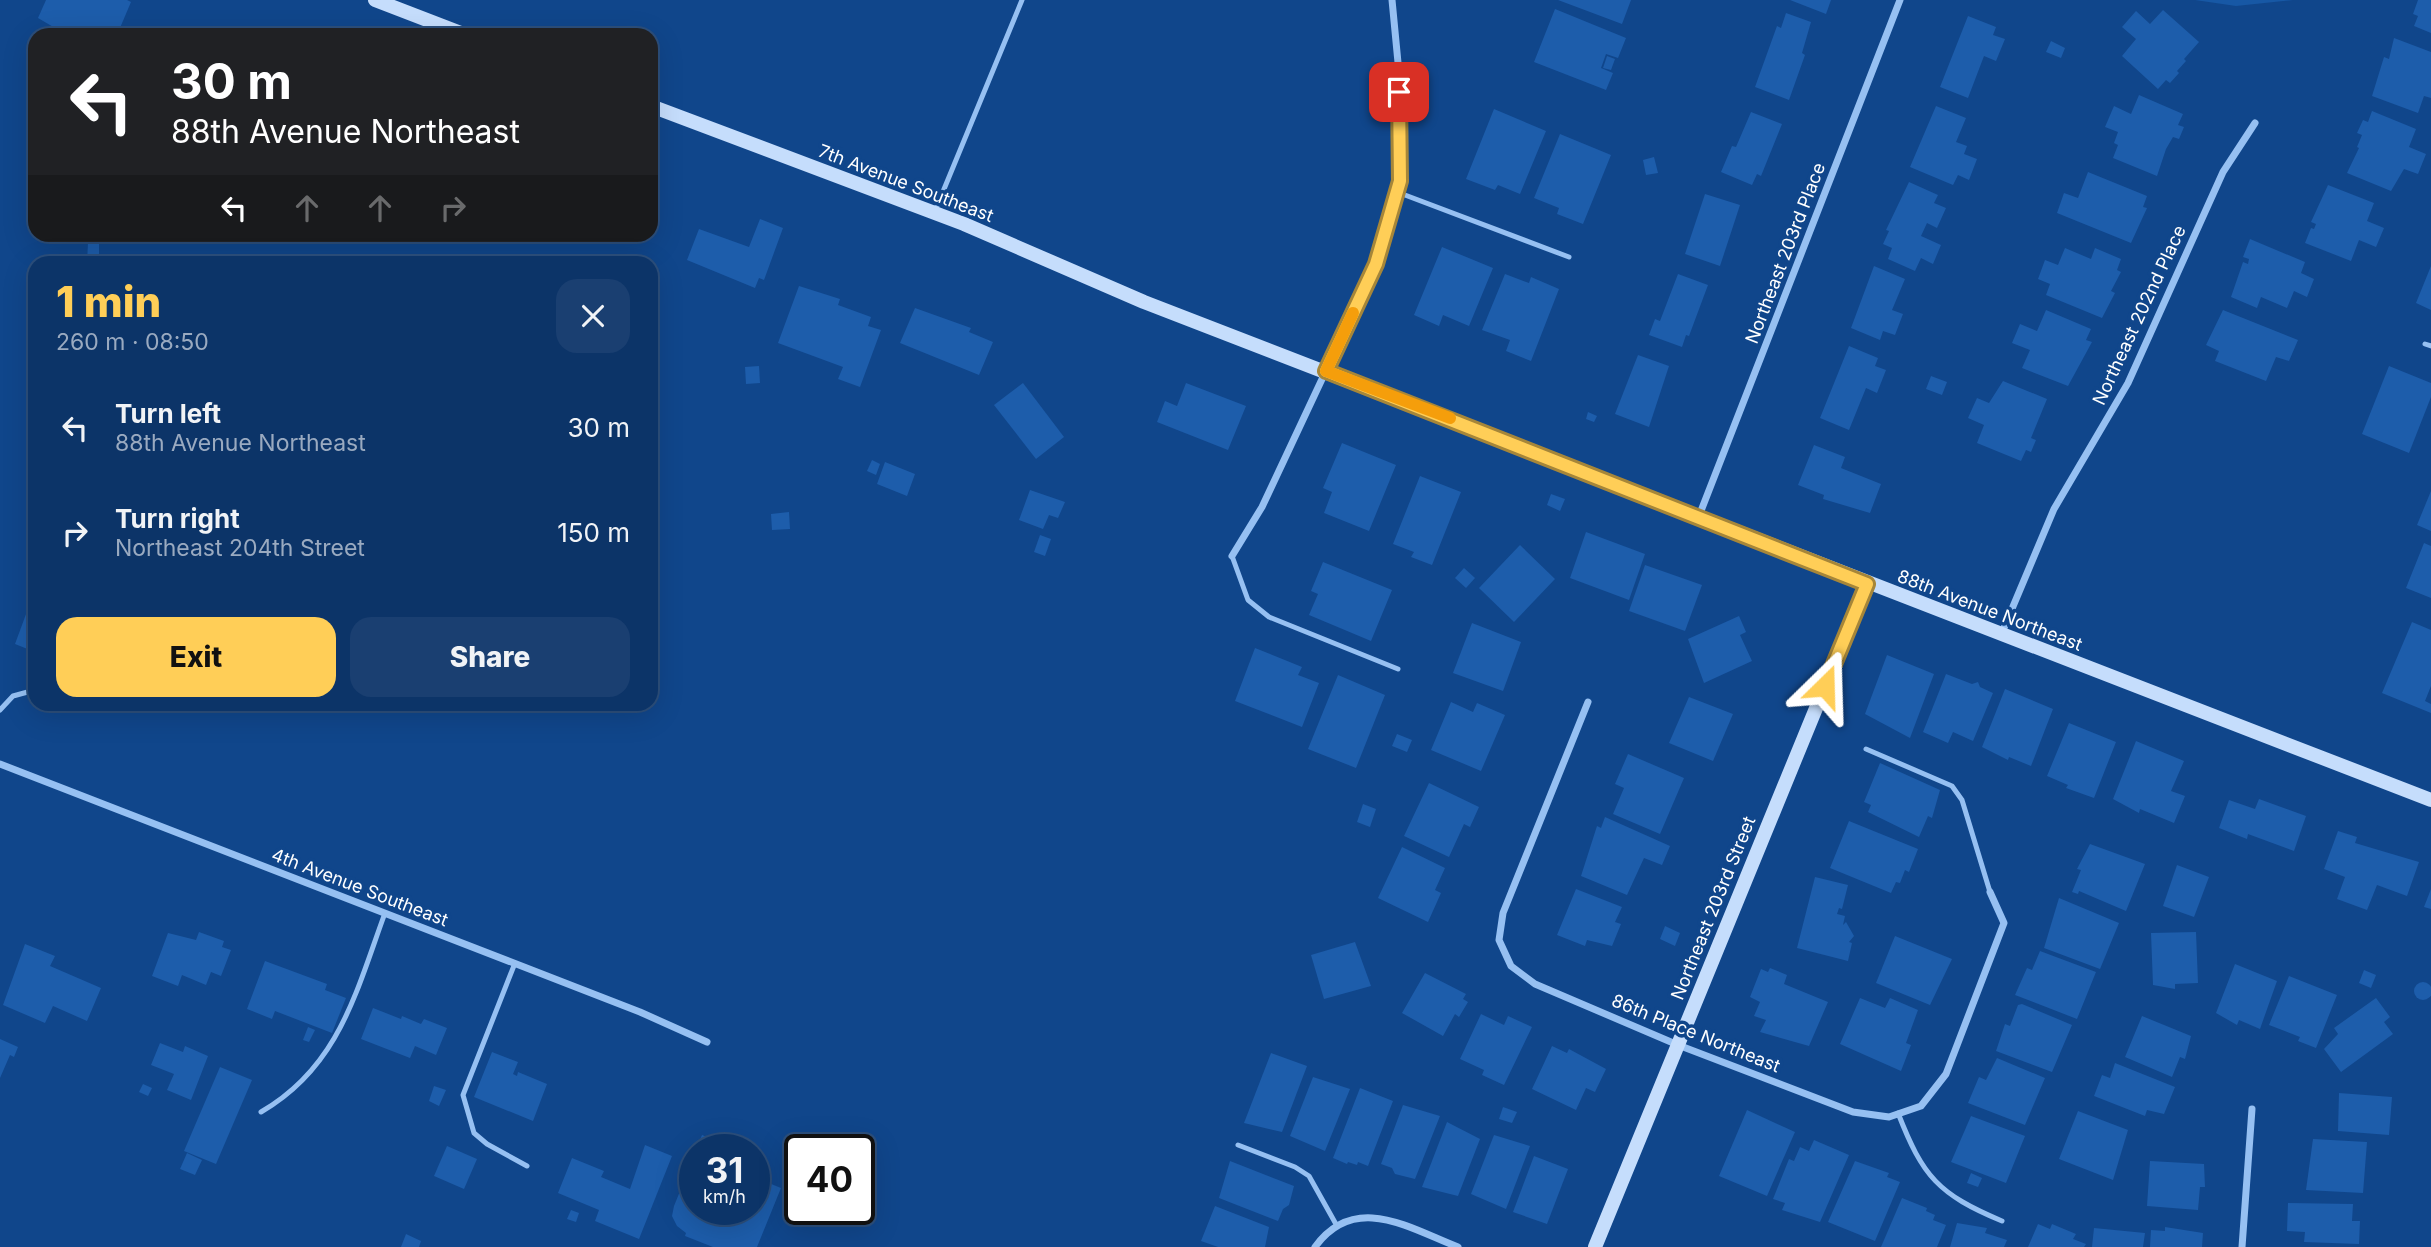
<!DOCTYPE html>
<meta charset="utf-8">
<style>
body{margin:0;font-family:Inter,sans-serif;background:#1a3f71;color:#f1f3f6;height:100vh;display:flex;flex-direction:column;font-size:26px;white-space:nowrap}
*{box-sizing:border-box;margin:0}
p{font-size:23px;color:#9aaac0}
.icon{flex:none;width:38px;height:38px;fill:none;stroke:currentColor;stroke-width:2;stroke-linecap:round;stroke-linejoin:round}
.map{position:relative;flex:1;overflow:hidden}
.panel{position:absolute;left:28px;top:256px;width:630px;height:455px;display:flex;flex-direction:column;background:#0c3468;border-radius:21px;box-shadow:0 7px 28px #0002,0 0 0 2px #2c4f7c}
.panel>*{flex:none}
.guide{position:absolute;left:28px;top:28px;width:630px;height:214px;border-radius:21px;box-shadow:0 7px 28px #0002,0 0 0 2px #2c4f7c;background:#202124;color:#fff;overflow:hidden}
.speed{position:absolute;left:679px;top:1134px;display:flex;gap:14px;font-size:35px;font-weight:700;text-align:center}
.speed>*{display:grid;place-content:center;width:91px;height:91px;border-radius:50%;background:#0c3468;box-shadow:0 7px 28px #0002,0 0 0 2px #2c4f7c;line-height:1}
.speed small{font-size:18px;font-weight:400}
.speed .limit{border:4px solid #111;border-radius:10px;background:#fff;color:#111}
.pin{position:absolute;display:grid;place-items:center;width:60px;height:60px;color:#fff;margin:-30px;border-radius:14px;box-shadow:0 4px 10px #0006}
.me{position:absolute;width:77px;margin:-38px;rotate:22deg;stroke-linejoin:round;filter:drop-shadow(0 0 5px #0008)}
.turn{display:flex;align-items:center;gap:24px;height:147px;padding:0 28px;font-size:32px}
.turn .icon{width:91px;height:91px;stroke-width:2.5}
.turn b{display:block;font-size:49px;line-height:60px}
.lanes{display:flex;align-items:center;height:66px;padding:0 28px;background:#0003;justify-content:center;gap:35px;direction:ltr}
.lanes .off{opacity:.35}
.round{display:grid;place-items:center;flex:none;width:74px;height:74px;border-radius:21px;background:#1a3f71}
.head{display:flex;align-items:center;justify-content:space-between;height:119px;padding:0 28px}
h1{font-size:42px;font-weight:800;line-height:52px;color:#ffce57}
.button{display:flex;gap:14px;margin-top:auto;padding:14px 28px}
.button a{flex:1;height:80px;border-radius:21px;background:#ffce57;color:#111;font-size:28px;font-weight:800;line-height:80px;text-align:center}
.button a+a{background:#1a3f71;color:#f1f3f6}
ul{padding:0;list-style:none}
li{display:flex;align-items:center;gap:21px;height:105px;padding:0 28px}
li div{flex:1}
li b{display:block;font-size:26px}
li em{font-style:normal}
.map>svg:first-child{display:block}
</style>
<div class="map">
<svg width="2431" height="1247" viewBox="0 0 2431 1247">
<rect width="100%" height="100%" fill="#10468b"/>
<!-- green -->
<polygon fill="#1758a5" points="2195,0 2293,0 2236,6"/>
<!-- building -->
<g fill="#1d5dab">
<polygon points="46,0 127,0 131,2 117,35 67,35 38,18"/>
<polygon points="1558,0 1631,0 1622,24"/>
<polygon points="1790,0 1831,0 1826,14"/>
<polygon points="2418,0 2431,0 2431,33 2414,26 2418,16 2413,14"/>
<polygon points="1555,9 1626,38 1618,58 1606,54 1601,68 1613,73 1606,90 1534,62"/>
<polygon points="2163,10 2199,42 2184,59 2186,61 2177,71 2179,73 2170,83 2166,80 2158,89 2122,56 2136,39 2122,27 2136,11 2150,24"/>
<polygon points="1786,13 1811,22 1802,53 1805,55 1789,100 1755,87 1777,26 1781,28"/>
<polygon points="1968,16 1996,27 1993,35 2005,39 1996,61 1984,56 1968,98 1940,87"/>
<polygon points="2394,38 2431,52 2431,98 2424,96 2418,113 2372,96 2384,57 2389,59"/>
<polygon points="2051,41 2065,48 2061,58 2046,52"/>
<polygon points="1607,56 1615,59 1611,70 1603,68"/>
<polygon points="2139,95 2183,114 2178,125 2184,127 2179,139 2173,137 2166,149 2157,176 2113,158 2118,145 2114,143 2118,132 2105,127 2114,106 2131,114"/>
<polygon points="1936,106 1966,118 1956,142 1967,146 1964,154 1977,159 1969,180 1958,175 1953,185 1910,167"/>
<polygon points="1494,109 1546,131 1520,194 1498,185 1495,190 1466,179"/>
<polygon points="2372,111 2416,129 2409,147 2426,154 2418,174 2404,169 2391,191 2347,173 2359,148 2357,147 2362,135 2357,133 2363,120 2368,122"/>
<polygon points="1751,112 1782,124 1761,176 1757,174 1752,185 1721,172 1732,146 1736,147"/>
<polygon points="1560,134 1611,155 1583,224 1557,214 1559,208 1534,198"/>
<polygon points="1654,157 1658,173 1646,175 1643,160"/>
<polygon points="2088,172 2147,196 2143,207 2147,208 2131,243 2057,213 2064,193 2078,198"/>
<polygon points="1909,182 1938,195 1934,203 1946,208 1937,228 1927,223 1921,236 1941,245 1933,264 1921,258 1915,271 1888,259 1892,248 1883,244 1889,231 1886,230"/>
<polygon points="2328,185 2374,203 2367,221 2384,228 2376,247 2359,240 2351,261 2305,243 2311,228 2314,229 2316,224 2311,222"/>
<polygon points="1705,194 1740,205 1720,266 1685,254"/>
<polygon points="760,219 783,228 764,280 759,278 755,288 687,260 699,229 749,247"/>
<polygon points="2250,239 2305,262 2301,273 2314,279 2307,297 2294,291 2287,308 2261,297 2257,308 2231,297 2243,262 2248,264 2249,259 2243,257"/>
<polygon points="88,243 99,243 99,262 87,262"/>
<polygon points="1442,247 1493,268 1469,326 1443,315 1439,326 1414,315"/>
<polygon points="2065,248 2091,259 2095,248 2121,259 2117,270 2121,272 2111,291 2115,293 2102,318 2046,295 2050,284 2038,279 2045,260 2058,265"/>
<polygon points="1874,266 1905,279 1892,310 1903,314 1895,335 1883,331 1880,340 1851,328"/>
<polygon points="2431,266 2431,310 2416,303"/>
<polygon points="1505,274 1529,283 1531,277 1559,289 1531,361 1506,351 1510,340 1482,330"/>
<polygon points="1678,274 1708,285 1689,336 1686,335 1682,347 1649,335 1655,319 1660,321"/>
<polygon points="799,286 840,299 838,305 871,317 868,326 881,330 860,387 838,379 843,367 778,343"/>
<polygon points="915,308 971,328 969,332 993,342 979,375 900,343"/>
<polygon points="2046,310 2091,329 2086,340 2092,342 2068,386 2022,368 2030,350 2012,343 2020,324 2037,331"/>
<polygon points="2223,310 2298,340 2289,361 2276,357 2266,381 2215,361 2219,351 2206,345"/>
<polygon points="1849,346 1878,358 1875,366 1886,370 1877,393 1866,388 1849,430 1820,418"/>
<polygon points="1638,355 1669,366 1649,427 1615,414"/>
<polygon points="759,366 760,383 746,384 745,367"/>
<polygon points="2389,366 2431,383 2431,397 2409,453 2362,434"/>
<polygon points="1931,376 1947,382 1942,395 1926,389"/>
<polygon points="2003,381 2047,399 2031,438 2036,440 2031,452 2026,450 2021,461 1977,443 1984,425 1968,418 1977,398 1989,403"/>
<polygon points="1023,383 1064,437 1036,459 994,405"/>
<polygon points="1186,383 1246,406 1228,450 1157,422 1165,401 1177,406"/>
<polygon points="1588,412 1597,416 1594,422 1586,419"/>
<polygon points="1342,443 1396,465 1369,531 1324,513 1332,492 1323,488"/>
<polygon points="1814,445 1845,457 1841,468 1881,484 1870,513 1823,499 1824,495 1798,485"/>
<polygon points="872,460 880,464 876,475 867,471"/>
<polygon points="885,462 915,474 907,496 877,484"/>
<polygon points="1420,476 1461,492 1432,565 1411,557 1414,552 1393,544"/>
<polygon points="1030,490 1065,502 1058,518 1049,515 1043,529 1019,520"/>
<polygon points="2431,491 2431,531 2417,525"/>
<polygon points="1551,494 1565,499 1560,511 1547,505"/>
<polygon points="789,512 790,529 772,530 771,514"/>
<polygon points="1586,532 1645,554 1629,600 1570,578"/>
<polygon points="1040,535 1051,539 1045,556 1034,552"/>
<polygon points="2424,543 2431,546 2431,598 2406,588"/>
<polygon points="1520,545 1555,579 1514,622 1479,588"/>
<polygon points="1323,562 1392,590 1371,641 1309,615 1318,594 1311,591"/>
<polygon points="1645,565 1702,585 1685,631 1629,611"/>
<polygon points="1464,568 1475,578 1466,588 1455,578"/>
<polygon points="29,606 35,608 35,652 15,644"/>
<polygon points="1739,616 1746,632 1740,635 1752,661 1704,683 1688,639"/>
<polygon points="2412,622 2431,630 2431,686 2425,701 2431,704 2431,713 2382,693"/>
<polygon points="1472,623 1521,642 1503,691 1453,673"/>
<polygon points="1255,648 1302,667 1298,675 1319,683 1302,727 1235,701"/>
<polygon points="1887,655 1934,674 1910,738 1865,714"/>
<polygon points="1946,674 1972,684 1978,682 1980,687 1993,693 1973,741 1953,732 1948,743 1923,732"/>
<polygon points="1338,675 1385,695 1356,768 1308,749"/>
<polygon points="2005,689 2053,709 2031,766 2009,757 2008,760 1982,747"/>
<polygon points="1689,697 1733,714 1713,761 1669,743"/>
<polygon points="1451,702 1473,712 1477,703 1505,715 1481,771 1431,750"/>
<polygon points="2069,723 2116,742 2094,798 2066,788 2068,785 2047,776"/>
<polygon points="1397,734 1412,740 1407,752 1392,746"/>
<polygon points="2136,741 2184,761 2171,791 2185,796 2174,823 2140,809 2139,813 2113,799"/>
<polygon points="1628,754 1684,778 1660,834 1613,814 1624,788 1615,784"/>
<polygon points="1880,763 1940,790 1932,818 1928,816 1919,837 1868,812 1871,805 1864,802"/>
<polygon points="1429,783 1479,807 1470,827 1464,824 1449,857 1404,836"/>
<polygon points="2259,799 2306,816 2294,851 2248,834 2247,839 2219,828 2229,800 2255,809"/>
<polygon points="1363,804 1376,809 1370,827 1357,822"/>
<polygon points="1605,817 1670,846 1662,865 1644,858 1627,895 1581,876 1597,826 1601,828"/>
<polygon points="1849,821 1918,849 1909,872 1905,870 1900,883 1896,882 1891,893 1830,868"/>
<polygon points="2338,831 2357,837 2355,843 2419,862 2407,896 2377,885 2367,910 2337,899 2345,877 2324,869"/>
<polygon points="2090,844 2145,864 2126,911 2079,891 2078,894 2072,892 2081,870 2077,869"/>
<polygon points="1402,847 1445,868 1435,890 1441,893 1428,922 1378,898"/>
<polygon points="2177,865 2209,877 2194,917 2163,906"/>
<polygon points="1815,877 1848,885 1842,909 1839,908 1837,914 1845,916 1843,925 1846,922 1854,936 1849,942 1852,943 1848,961 1797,948"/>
<polygon points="1576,889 1622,907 1615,922 1621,924 1612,946 1587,940 1585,946 1557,935"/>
<polygon points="2431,889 2431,909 2424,907"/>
<polygon points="2059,898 2119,923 2100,969 2044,948"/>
<polygon points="1665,926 1680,933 1675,946 1660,939"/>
<polygon points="199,932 224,941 222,947 231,950 221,976 211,972 206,985 182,975 178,986 152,976 168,933 196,940"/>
<polygon points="2196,932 2198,983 2175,984 2175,989 2153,985 2151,933"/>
<polygon points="1895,936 1952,959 1930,1005 1876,983"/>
<polygon points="1355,942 1371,986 1324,999 1311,955"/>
<polygon points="25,944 55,956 50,966 101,988 87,1021 53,1006 45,1023 3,1005"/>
<polygon points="2040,951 2096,972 2077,1019 2015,995 2027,968 2032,970"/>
<polygon points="265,961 327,984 325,990 346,998 332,1033 275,1011 272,1019 247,1009"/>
<polygon points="2235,964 2277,981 2260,1029 2239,1020 2237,1025 2216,1013"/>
<polygon points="1770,968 1787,975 1784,984 1828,1002 1809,1046 1760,1032 1766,1020 1754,1016 1760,1002 1750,997 1761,969 1768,972"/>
<polygon points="2364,970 2376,975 2371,988 2359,983"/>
<polygon points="1425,973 1466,994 1463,999 1468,1002 1459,1017 1455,1014 1443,1036 1402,1013"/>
<polygon points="2289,976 2337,995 2316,1048 2298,1041 2300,1037 2269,1025"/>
<circle cx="2423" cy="991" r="9"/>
<polygon points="1860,998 1885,1008 1890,998 1918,1010 1906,1043 1911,1045 1901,1071 1840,1044"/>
<polygon points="2376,998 2390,1017 2384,1022 2393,1034 2341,1072 2324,1049 2338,1034 2334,1028"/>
<polygon points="2022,1004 2072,1025 2052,1072 1996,1051 2005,1024 2010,1026 2018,1005"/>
<polygon points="373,1008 401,1019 402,1016 421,1024 424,1019 447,1028 436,1055 415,1046 410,1058 361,1039"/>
<polygon points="1481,1014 1504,1025 1508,1016 1532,1027 1504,1085 1482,1075 1484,1070 1460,1059"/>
<polygon points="2142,1016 2191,1036 2185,1059 2180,1057 2172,1077 2125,1057"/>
<polygon points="308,1027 315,1030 309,1042 303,1040"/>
<polygon points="0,1039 18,1047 14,1057 10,1055 0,1078"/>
<polygon points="160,1043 183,1052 185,1046 208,1056 191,1100 167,1090 174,1074 151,1065"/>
<polygon points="1552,1046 1567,1053 1569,1049 1606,1069 1595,1092 1586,1088 1576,1110 1532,1089"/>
<polygon points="492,1052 518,1062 513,1074 517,1076 518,1072 547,1084 533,1121 474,1097"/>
<polygon points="1271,1053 1307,1066 1282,1132 1244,1123"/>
<polygon points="1997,1058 2045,1078 2025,1125 1968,1103 1979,1077 1986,1080"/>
<polygon points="2115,1063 2175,1087 2164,1114 2147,1110 2145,1116 2094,1096 2102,1075 2110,1078"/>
<polygon points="220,1067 252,1080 216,1164 184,1151"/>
<polygon points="1313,1077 1350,1089 1325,1151 1290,1136"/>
<polygon points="143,1084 152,1088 148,1096 139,1092"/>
<polygon points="434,1086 446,1090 439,1106 429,1101"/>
<polygon points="1360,1088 1393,1101 1368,1166 1358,1162 1357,1165 1348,1162 1347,1164 1333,1158"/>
<polygon points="2339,1093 2392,1097 2389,1135 2338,1131"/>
<polygon points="1403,1105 1440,1116 1415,1179 1395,1174 1392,1168 1381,1164"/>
<polygon points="1503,1107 1517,1112 1512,1123 1499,1119"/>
<polygon points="1747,1110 1795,1132 1767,1196 1719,1176"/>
<polygon points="2078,1111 2128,1130 2113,1180 2059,1159"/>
<polygon points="1971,1116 2025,1136 2006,1183 1951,1162"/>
<polygon points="1447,1122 1480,1139 1458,1196 1422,1187"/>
<polygon points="702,1135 724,1144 722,1150 696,1150"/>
<polygon points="1494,1135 1530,1146 1506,1209 1471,1194"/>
<polygon points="2313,1139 2367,1142 2363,1193 2306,1190"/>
<polygon points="1814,1140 1849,1155 1820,1222 1782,1210 1785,1203 1773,1199 1789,1159 1794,1161 1800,1147 1809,1151"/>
<polygon points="645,1145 672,1156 639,1239 595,1221 599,1210 558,1193 572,1158 604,1171 601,1177 630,1189"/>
<polygon points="447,1146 477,1159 464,1189 434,1176"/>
<polygon points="187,1153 202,1160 195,1175 180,1169"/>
<polygon points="695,1154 695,1209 754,1209 754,1177 781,1188 757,1247 713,1247 685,1236 686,1233 677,1226 672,1216 674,1206"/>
<polygon points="1534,1156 1568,1169 1547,1224 1513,1212"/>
<polygon points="1230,1161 1294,1186 1289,1205 1283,1209 1278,1221 1219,1198"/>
<polygon points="1855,1161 1889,1173 1887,1177 1900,1182 1875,1241 1828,1222"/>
<polygon points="2150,1161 2204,1164 2205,1187 2200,1187 2198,1210 2147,1206"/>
<polygon points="1971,1173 1982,1178 1978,1187 1967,1183"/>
<polygon points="1902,1198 1927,1208 1926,1211 1935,1215 1933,1220 1946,1225 1937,1247 1881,1247"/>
<polygon points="2288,1203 2353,1204 2352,1221 2360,1221 2359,1244 2304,1242 2305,1232 2287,1231"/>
<polygon points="1215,1206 1269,1227 1265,1247 1218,1247 1201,1241"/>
<polygon points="571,1210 579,1213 576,1222 567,1219"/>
<polygon points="1957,1223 1987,1228 1985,1233 2007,1240 2004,1247 1950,1247"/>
<polygon points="2038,1224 2050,1229 2052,1224 2076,1234 2073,1239 2086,1244 2084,1247 2028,1247"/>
<polygon points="2165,1227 2203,1233 2202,1247 2150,1247 2151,1230 2165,1231"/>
<polygon points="2094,1228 2145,1233 2143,1247 2092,1247"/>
<polygon points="406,1234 421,1241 419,1247 401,1247"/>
</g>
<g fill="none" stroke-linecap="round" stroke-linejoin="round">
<!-- lane -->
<g stroke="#96c0f2" stroke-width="5">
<polyline points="1397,192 1569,257"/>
<polyline points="935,211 1022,0"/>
<polyline points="2425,344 2431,346"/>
<polyline points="1232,556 1248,600 1269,617 1398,669"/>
<polyline points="0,710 13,696 35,690"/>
<polyline points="1866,749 1952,786 1962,800 1990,892"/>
<polyline points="515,963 463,1095 474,1133 487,1144 527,1166"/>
<path d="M 261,1112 C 339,1067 356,992 385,913"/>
<path d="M 1898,1113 C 1923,1177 1938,1194 2002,1221"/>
<polyline points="1238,1145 1295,1167 1309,1176 1337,1226"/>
</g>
<!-- street -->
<g stroke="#96c0f2" stroke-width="7">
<polyline points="1699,516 1900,0"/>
<polyline points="1232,556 1262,507 1376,264 1400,181 1399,73 1392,0"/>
<polyline points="2001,635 2054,509 2128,383 2223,172 2255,123"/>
<polyline points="1588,702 1503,913 1499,940 1511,966 1535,984 1678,1045 1853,1112 1889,1117 1921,1106 1946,1074 2004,923 1990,892"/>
<polyline points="0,764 640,1012 707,1042"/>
<path d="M 1315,1247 C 1355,1192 1409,1228 1458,1247"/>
<polyline points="2242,1247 2252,1109"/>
</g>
<!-- secondary -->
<g stroke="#c5ddfc" stroke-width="14">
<polyline points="375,0 466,35"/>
<polyline points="651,106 964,224 1144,302 2431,800"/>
<polyline points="1595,1247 1867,584"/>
</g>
</g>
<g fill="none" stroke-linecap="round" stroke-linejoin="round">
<!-- route casing -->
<g stroke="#a68639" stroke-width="18">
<polyline id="route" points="1399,92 1400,181 1376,264 1326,371 1867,584 1825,686"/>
</g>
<!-- route -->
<use href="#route" stroke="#ffce57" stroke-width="12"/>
<!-- slow -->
<polyline stroke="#f59e0b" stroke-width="12" points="1353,313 1326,371 1450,418"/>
</g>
<g text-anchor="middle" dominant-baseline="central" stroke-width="7" stroke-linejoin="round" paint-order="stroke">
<!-- street labels -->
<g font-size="18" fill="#fff" stroke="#10468b">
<text transform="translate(906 183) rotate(21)">7th Avenue Southeast</text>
<text transform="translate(1785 253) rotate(-69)">Northeast 203rd Place</text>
<text transform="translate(2139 315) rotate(-65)">Northeast 202nd Place</text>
<text transform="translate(1990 610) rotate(21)">88th Avenue Northeast</text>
<text transform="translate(360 887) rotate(21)">4th Avenue Southeast</text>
<text transform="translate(1713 908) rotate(-68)">Northeast 203rd Street</text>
<text transform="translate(1696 1033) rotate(22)">86th Place Northeast</text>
</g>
</g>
</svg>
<div class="speed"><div>31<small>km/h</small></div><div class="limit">40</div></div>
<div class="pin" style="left:1399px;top:92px;background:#d93025"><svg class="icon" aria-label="arrive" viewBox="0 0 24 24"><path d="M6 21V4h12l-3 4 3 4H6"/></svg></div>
<svg class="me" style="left:1825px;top:686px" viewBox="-20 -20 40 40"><path d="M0-17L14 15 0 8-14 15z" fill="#ffce57" stroke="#fff" stroke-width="4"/></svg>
<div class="guide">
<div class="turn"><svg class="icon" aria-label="left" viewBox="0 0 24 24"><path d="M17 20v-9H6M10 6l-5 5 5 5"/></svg><div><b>30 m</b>88th Avenue Northeast</div></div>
<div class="lanes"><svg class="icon" aria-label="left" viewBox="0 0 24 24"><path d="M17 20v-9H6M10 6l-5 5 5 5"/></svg><svg class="icon off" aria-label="ahead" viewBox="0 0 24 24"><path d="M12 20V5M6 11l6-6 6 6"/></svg><svg class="icon off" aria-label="ahead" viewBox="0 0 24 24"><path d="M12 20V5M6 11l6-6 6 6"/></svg><svg class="icon off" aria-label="right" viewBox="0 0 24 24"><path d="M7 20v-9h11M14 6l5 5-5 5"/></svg></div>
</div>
<section class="panel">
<div class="head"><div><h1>1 min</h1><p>260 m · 08:50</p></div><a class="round"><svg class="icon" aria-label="close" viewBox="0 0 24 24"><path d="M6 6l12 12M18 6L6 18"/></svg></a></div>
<ul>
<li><svg class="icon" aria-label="left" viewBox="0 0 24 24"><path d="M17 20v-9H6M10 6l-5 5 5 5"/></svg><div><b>Turn left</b><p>88th Avenue Northeast</p></div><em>30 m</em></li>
<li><svg class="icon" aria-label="right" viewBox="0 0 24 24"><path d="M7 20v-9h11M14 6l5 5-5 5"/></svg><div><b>Turn right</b><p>Northeast 204th Street</p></div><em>150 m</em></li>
</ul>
<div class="button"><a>Exit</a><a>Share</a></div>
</section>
</div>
